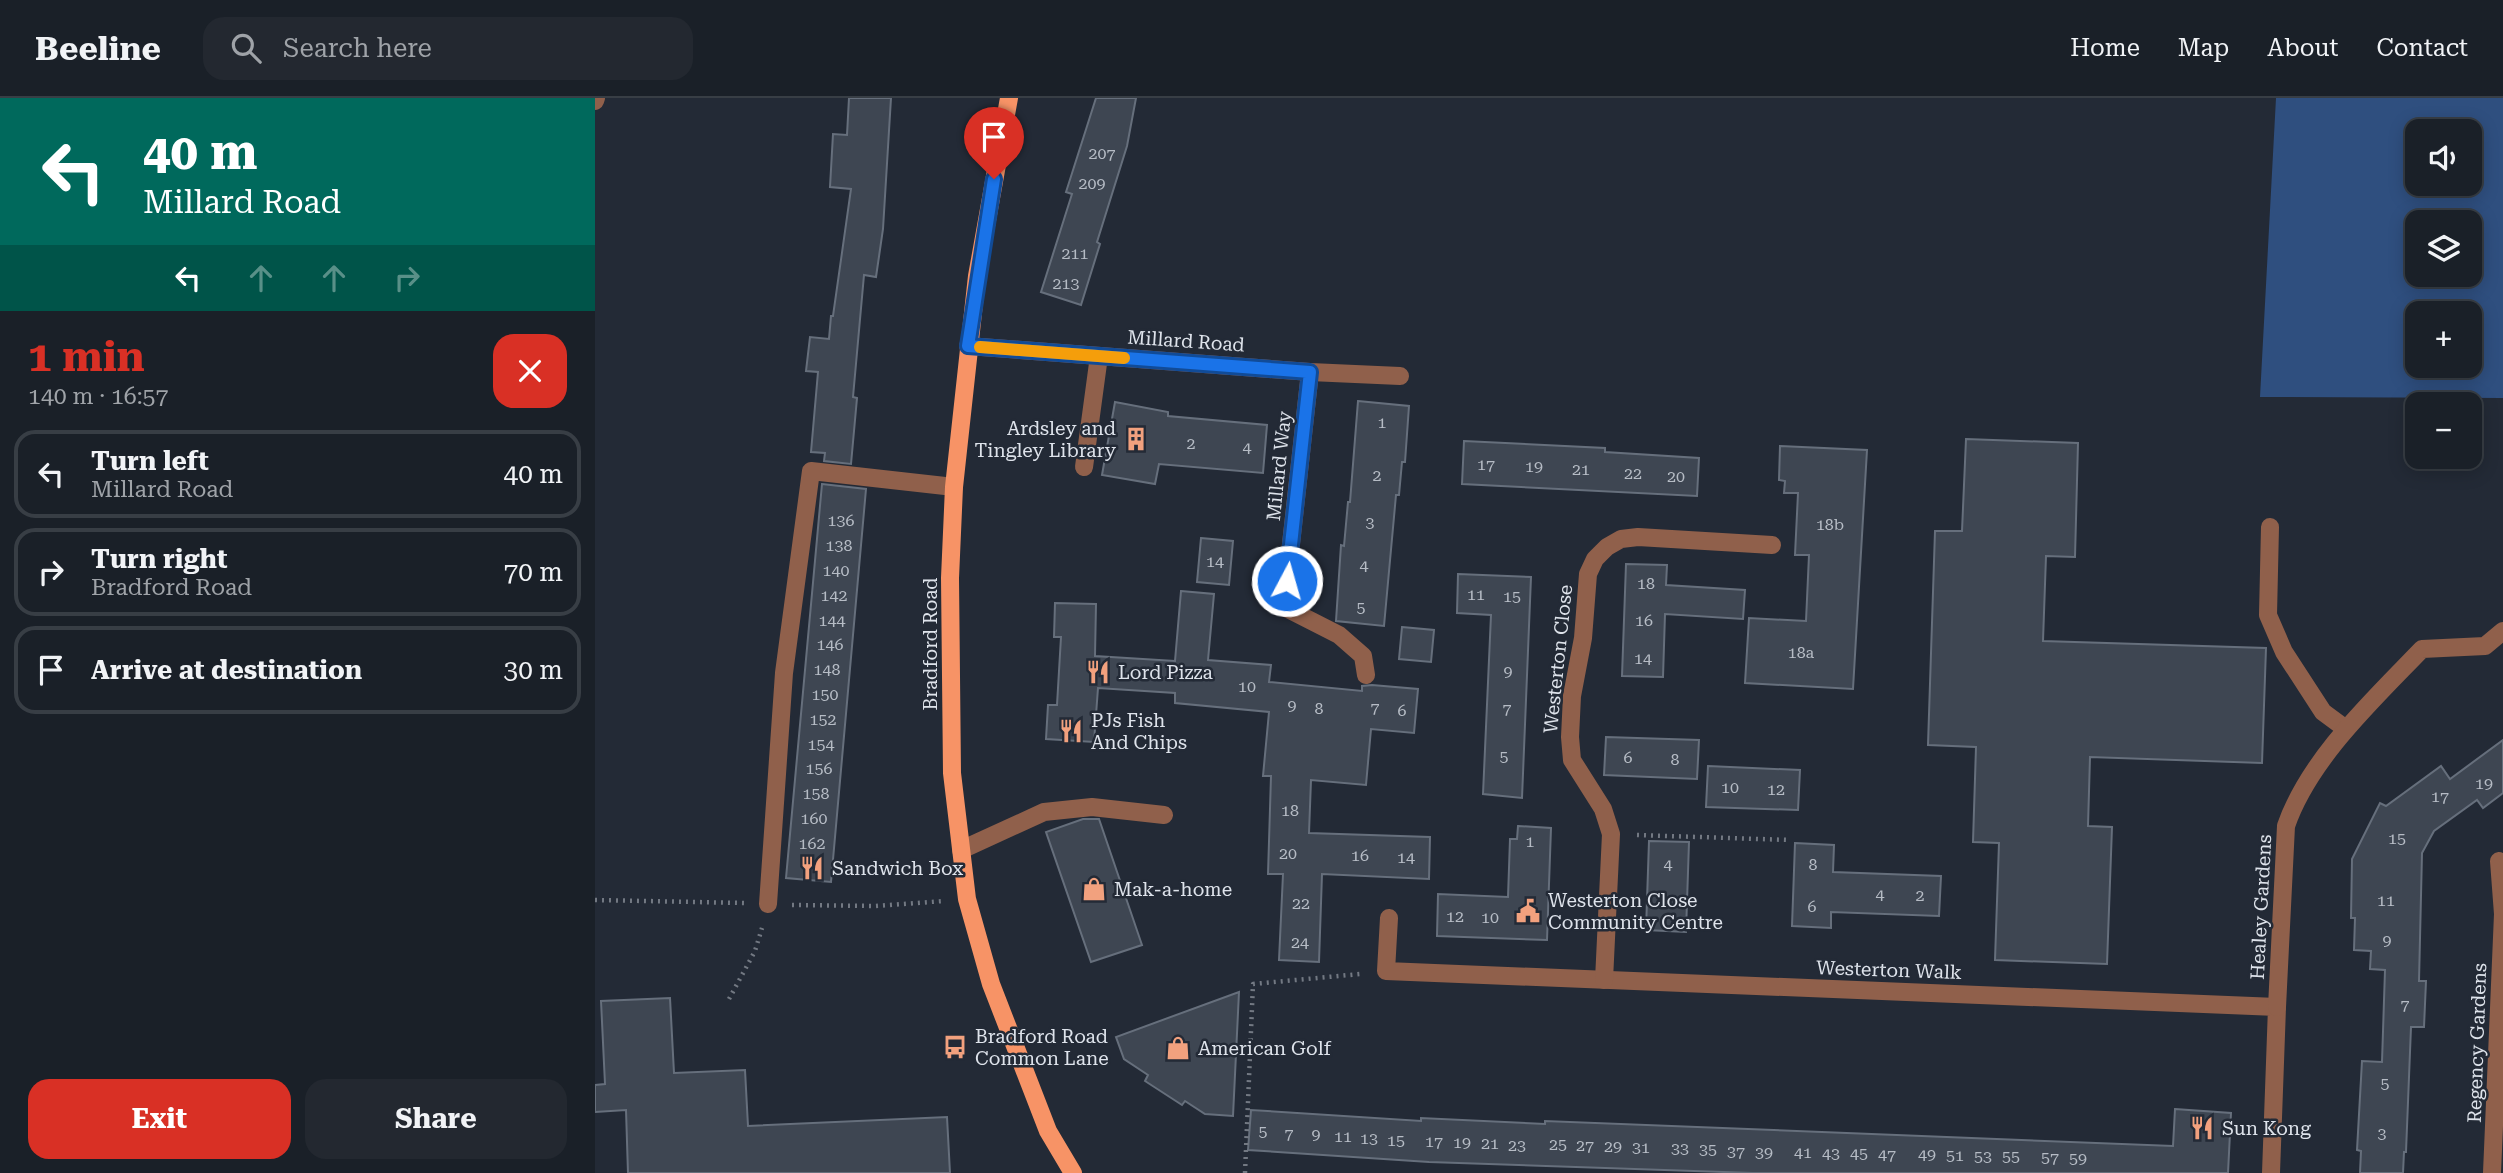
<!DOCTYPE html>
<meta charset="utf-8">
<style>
body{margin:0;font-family:"Roboto Serif",serif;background:#232830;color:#f1f3f6;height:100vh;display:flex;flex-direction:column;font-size:26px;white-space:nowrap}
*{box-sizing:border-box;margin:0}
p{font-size:23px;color:#9fa3a8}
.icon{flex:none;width:38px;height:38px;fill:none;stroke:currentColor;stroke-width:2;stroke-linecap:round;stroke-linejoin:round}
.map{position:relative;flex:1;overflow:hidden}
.panel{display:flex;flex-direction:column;background:#1a2028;width:595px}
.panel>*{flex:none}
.top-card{background:#00695c;color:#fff;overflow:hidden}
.buttons{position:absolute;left:1810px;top:21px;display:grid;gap:14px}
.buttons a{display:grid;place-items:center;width:77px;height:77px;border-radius:14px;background:#1a2028;box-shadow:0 4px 18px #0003,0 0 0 2px #383e45;font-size:35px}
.pin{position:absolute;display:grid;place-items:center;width:60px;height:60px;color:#fff;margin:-72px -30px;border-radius:50% 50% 50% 0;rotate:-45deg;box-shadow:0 0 7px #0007}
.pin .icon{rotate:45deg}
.me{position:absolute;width:77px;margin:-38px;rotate:6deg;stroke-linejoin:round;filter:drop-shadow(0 0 5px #0008)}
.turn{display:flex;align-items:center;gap:24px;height:147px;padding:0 28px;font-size:32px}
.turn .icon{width:91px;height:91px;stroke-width:2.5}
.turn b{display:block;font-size:49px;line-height:60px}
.lanes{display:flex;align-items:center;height:66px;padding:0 28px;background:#0003;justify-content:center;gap:35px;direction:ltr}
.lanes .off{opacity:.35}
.round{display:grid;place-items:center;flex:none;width:74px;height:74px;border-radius:21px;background:#232830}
.overview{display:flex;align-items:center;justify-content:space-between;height:119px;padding:0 28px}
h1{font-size:42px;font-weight:700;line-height:52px;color:#d93025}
.button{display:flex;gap:14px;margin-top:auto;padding:14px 28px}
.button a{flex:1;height:80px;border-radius:21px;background:#d93025;color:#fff;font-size:28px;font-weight:700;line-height:80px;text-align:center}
.button a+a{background:#232830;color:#f1f3f6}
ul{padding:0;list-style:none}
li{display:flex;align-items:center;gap:21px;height:88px;margin:0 14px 10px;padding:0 14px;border:4px solid #383e45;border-radius:21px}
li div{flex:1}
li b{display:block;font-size:26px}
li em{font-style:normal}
header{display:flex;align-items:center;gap:42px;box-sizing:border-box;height:98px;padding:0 35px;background:#1a2028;border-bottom:2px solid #383e45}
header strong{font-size:33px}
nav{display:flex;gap:38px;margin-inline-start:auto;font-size:24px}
.search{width:490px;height:63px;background:#232830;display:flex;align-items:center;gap:18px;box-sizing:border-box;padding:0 24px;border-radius:21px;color:#9fa3a8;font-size:26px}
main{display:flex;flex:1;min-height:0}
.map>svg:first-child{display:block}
</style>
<header>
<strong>Beeline</strong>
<div class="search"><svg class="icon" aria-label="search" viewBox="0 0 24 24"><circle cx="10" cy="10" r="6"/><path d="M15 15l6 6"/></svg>Search here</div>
<nav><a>Home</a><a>Map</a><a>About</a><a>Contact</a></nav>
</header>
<main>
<section class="panel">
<div class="top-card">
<div class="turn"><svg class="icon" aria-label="left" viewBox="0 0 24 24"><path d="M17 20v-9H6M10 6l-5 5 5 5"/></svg><div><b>40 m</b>Millard Road</div></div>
<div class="lanes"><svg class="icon" aria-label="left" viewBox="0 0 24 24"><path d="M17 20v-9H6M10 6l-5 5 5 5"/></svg><svg class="icon off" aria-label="ahead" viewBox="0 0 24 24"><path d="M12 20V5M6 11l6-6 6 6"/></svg><svg class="icon off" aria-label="ahead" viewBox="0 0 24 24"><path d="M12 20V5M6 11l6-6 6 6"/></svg><svg class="icon off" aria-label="right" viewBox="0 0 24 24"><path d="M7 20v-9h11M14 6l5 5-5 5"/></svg></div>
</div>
<div class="overview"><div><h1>1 min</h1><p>140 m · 16:57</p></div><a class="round" style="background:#d93025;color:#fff"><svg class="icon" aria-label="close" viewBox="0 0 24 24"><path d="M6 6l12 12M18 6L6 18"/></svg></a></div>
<ul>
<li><svg class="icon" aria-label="left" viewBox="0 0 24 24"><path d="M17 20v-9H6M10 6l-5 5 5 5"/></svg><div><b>Turn left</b><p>Millard Road</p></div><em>40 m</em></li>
<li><svg class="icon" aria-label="right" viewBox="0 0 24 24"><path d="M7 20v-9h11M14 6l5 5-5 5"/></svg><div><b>Turn right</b><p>Bradford Road</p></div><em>70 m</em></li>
<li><svg class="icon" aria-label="arrive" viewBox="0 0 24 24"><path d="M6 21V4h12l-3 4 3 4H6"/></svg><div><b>Arrive at destination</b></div><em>30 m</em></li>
</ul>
<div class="button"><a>Exit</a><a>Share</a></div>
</section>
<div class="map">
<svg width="1908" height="1075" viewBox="0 0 1908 1075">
<rect width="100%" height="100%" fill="#232a36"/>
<!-- green -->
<path fill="#2f4f7f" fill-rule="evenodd" d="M 1681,0 L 1908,0 L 1908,300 L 1665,299 ZM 1822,33 L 1874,33 L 1874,86 L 1822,86 ZM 1822,124 L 1874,124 L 1874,177 L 1822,177 ZM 1822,215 L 1874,215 L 1874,268 L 1822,268 Z"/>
<!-- building -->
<g fill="#3e4652" stroke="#666f7c" stroke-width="2">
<polygon points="254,0 296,0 288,131 281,179 269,177 258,299 262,300 256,366 229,363 230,355 216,354 223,274 211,273 215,239 234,241 236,218 238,218 256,91 235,89 238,36 252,37"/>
<polygon points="501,0 541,0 532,48 502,144 505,146 486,207 446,194 477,96 471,94"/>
<polygon points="763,303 814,308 810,364 807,364 804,397 801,397 789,528 741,523 746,447 749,448 753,404 755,404"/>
<polygon points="520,304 573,314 573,318 672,327 668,375 564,366 560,386 507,377"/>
<polygon points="1371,341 1483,345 1480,459 1451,458 1448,543 1671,550 1667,665 1495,659 1493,728 1517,729 1512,866 1400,862 1404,745 1378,744 1381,649 1333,647 1340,433 1367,433"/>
<polygon points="869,343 1010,350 1010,354 1104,360 1102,398 867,386"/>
<polygon points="1185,348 1272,352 1258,591 1150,585 1154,520 1211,523 1214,457 1200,457 1203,395 1189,395 1190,383 1184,382"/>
<polygon points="227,386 271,391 236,784 191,780"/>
<polygon points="606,440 638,443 634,487 602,484"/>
<polygon points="1031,466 1072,467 1071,487 1150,492 1148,521 1070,516 1068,579 1027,578"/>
<polygon points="863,476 936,479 927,700 888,696 896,517 862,515"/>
<polygon points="586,493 619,496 613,562 676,567 674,584 767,593 767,588 777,587 823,591 819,635 776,631 771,687 716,682 714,735 835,739 834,781 727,776 724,864 684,862 688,776 673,776 676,678 668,678 674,614 580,605 580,595 503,590 499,644 451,641 453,607 462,607 466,539 459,539 460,505 501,506 500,558 580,563"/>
<polygon points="807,529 839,532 836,564 804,561"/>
<polygon points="1011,639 1104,642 1102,681 1009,677"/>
<polygon points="1908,642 1908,695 1888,710 1882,702 1839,733 1827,755 1824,883 1831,883 1829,929 1816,929 1811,1054 1809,1054 1808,1075 1765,1075 1766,1053 1762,1052 1767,963 1787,964 1790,872 1775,871 1776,853 1759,852 1760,820 1756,820 1757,761 1785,705 1791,708 1846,668 1855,681"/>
<polygon points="1113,668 1205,672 1203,712 1111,709"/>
<polygon points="488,721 504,721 547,847 496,864 451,734"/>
<polygon points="923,728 956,730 952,842 842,838 843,796 913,799 915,741 922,741"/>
<polygon points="1054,743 1094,744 1091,834 1051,832"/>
<polygon points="1200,745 1239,747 1238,774 1346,778 1344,818 1236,814 1236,830 1197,828"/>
<polygon points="644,894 638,1018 610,1016 590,1003 587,1007 550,983 553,977 529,961 521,939"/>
<polygon points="75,900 79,975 150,972 153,1028 352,1019 355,1075 33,1075 31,1012 0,1014 0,987 10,986 6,903"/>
<polygon points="1580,1011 1636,1015 1633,1075 1158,1075 834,1064 653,1052 656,1012 826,1023 826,1020 950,1026 950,1023 1578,1048"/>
</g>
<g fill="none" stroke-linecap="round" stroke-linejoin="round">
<!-- path -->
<g stroke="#737983" stroke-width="4.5" stroke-dasharray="2 5" stroke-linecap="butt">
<polyline points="1042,737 1195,742"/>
<polyline points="0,802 150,805"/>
<polyline points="197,807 280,808 349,803"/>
<polyline points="134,901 160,853 167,830"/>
<polyline points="650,1075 658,886 765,876"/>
</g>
<!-- minor -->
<g stroke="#90604b" stroke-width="18">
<polyline points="0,3 1,0"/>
<polyline points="373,248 715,274 805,278"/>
<polyline points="715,274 689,509 744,537 768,558 771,577"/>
<polyline points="489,369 504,258"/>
<polyline points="1675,429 1673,517 1689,554 1728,614 1751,631"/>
<polyline points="366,752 449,714 497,709 569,717"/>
<polyline points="173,806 189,575 216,373 359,389"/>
<polyline points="794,820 791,873 1682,909 1676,1075"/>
<polyline points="1009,882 1016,736 1008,711 977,662 975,639 977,598 988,540 993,476 1000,461 1012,449 1026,441 1043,439 1177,447"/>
<path d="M 1682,909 L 1691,728 C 1714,661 1778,602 1827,551 L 1890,548 L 1908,533"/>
<polyline points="1897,1075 1908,816 1904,763"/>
</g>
<!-- major -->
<polyline stroke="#f79366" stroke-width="18" points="414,0 382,178 359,389 355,480 357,675 372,801 396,886 453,1033 478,1075"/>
</g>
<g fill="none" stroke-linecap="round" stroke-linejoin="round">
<!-- route casing -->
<g stroke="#114b97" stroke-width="18">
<polyline id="route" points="399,81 373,248 715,274 692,483"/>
</g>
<!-- route -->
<use href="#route" stroke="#1a73e8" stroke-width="12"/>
<!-- slow -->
<polyline stroke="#f59e0b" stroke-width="12" points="385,249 529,260"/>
</g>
<!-- icons -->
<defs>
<g id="building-bare" transform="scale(1.89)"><path d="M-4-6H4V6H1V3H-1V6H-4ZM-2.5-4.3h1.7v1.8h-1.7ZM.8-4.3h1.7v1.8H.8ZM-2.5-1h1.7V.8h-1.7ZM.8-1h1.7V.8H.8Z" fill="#f2a17e" stroke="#232a36" stroke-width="2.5" paint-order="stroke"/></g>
<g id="restaurant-bare" transform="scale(1.89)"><path d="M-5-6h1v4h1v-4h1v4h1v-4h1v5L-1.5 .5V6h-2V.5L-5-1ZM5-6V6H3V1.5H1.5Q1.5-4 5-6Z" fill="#f2a17e" stroke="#232a36" stroke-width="2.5" paint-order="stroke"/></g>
<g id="shop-bare" transform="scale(1.89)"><path d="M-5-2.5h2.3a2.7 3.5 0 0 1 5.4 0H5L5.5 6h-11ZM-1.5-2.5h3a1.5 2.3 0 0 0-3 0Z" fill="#f2a17e" stroke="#232a36" stroke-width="2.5" paint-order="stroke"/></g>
<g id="civic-bare" transform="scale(1.89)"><path d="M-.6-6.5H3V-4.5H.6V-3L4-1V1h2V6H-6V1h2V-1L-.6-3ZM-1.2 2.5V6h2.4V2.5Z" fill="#f2a17e" stroke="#232a36" stroke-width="2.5" paint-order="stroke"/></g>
<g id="bus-bare" transform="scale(1.89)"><path d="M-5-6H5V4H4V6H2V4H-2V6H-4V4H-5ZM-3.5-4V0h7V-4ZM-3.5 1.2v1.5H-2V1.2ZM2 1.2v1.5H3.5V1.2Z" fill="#f2a17e" stroke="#232a36" stroke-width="2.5" paint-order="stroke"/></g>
</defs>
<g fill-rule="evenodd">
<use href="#building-bare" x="541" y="341"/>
<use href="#restaurant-bare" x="503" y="574"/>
<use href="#restaurant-bare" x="476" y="633"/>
<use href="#restaurant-bare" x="217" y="770"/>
<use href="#shop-bare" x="499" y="791"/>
<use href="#civic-bare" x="933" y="813"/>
<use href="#bus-bare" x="360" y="949"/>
<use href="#shop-bare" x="583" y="950"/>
<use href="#restaurant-bare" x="1607" y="1030"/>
</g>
<g text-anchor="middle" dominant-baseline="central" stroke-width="5" stroke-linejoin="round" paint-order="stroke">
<!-- number labels -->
<g font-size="16" fill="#b6bcc5">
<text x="507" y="55">207</text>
<text x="497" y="85">209</text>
<text x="480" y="155">211</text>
<text x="471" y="185">213</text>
<text x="787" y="324">1</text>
<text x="596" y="345">2</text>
<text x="652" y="349">4</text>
<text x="891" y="366">17</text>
<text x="939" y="368">19</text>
<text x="986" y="371">21</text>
<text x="1038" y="375">22</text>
<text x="782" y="377">2</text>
<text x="1081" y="378">20</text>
<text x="246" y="422">136</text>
<text x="775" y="424">3</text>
<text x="1235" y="426">18b</text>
<text x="244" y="447">138</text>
<text x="620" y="463">14</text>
<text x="769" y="467">4</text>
<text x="241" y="472">140</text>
<text x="1051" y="485">18</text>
<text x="881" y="496">11</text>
<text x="239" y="497">142</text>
<text x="917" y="498">15</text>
<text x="766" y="509">5</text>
<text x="237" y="522">144</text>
<text x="1049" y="522">16</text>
<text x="235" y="546">146</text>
<text x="1206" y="554">18a</text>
<text x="1048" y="560">14</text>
<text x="232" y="571">148</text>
<text x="913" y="573">9</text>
<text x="652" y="588">10</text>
<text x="230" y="596">150</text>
<text x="697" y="607">9</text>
<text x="780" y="609">7</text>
<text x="724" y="610">8</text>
<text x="912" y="610">7</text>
<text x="807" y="612">6</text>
<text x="228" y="621">152</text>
<text x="226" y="646">154</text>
<text x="909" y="658">5</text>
<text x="1033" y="659">6</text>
<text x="1080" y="661">8</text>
<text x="224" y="670">156</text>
<text x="1889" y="685">19</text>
<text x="1135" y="689">10</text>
<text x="1181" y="691">12</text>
<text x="221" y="695">158</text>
<text x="1845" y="698">17</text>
<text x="695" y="712">18</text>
<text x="219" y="720">160</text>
<text x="1802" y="740">15</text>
<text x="935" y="743">1</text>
<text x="217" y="745">162</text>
<text x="693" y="755">20</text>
<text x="765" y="757">16</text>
<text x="811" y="759">14</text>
<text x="1073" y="766">4</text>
<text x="1218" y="766">8</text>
<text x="1285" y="796">4</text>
<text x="1325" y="797">2</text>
<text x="1791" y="802">11</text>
<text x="706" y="805">22</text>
<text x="1217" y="808">6</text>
<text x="860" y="818">12</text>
<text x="895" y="819">10</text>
<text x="1792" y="842">9</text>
<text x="705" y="844">24</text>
<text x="1810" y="906">7</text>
<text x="1790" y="985">5</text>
<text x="668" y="1033">5</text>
<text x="694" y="1035">7</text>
<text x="1787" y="1035">3</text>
<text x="721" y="1036">9</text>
<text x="748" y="1038">11</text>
<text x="774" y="1040">13</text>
<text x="801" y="1042">15</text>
<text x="839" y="1043">17</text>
<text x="867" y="1044">19</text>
<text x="895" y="1045">21</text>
<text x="963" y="1046">25</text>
<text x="922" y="1047">23</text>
<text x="990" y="1047">27</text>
<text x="1018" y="1048">29</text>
<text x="1046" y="1049">31</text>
<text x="1085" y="1050">33</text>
<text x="1113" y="1051">35</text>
<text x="1141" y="1053">37</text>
<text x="1169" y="1054">39</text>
<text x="1208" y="1054">41</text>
<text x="1236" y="1055">43</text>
<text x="1264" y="1055">45</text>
<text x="1292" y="1056">47</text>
<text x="1332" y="1056">49</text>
<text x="1360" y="1057">51</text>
<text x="1388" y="1058">53</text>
<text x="1416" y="1058">55</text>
<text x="1455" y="1059">57</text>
<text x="1483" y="1060">59</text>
</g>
<!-- street labels -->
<g font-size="19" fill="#dee3eb" stroke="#232a36">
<text transform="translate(591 243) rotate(4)">Millard Road</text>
<text transform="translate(684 368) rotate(-84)">Millard Way</text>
<text transform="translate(335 546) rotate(-90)">Bradford Road</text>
<text transform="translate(963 561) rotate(-84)">Westerton Close</text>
<text transform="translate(1666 809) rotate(-87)">Healey Gardens</text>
<text transform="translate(1294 872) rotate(2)">Westerton Walk</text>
<text transform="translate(1882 945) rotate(-88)">Regency Gardens</text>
</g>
<!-- poi labels -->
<g font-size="19" fill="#dee3eb" stroke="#232a36" text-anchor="start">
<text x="521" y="330" text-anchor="end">Ardsley and<tspan x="521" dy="22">Tingley Library</tspan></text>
<text x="523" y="574">Lord Pizza</text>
<text x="496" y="622">PJs Fish<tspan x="496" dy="22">And Chips</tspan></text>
<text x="237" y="770">Sandwich Box</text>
<text x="519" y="791">Mak-a-home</text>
<text x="953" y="802">Westerton Close<tspan x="953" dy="22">Community Centre</tspan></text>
<text x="380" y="938">Bradford Road<tspan x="380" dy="22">Common Lane</tspan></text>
<text x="603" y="950">American Golf</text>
<text x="1627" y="1030">Sun Kong</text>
</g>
</g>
</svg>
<div class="buttons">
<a><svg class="icon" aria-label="sound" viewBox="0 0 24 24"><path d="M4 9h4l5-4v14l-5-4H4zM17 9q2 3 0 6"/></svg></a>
<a><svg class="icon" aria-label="layers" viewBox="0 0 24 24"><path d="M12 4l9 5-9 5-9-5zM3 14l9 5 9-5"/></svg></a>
<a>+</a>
<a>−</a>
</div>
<div class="pin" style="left:399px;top:81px;background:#d93025"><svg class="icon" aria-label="arrive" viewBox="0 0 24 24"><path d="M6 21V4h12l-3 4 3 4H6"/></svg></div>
<svg class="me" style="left:692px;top:483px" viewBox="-20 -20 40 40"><circle r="17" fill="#1a73e8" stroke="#fff" stroke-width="3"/><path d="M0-11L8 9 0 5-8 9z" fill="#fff"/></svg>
</div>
</main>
